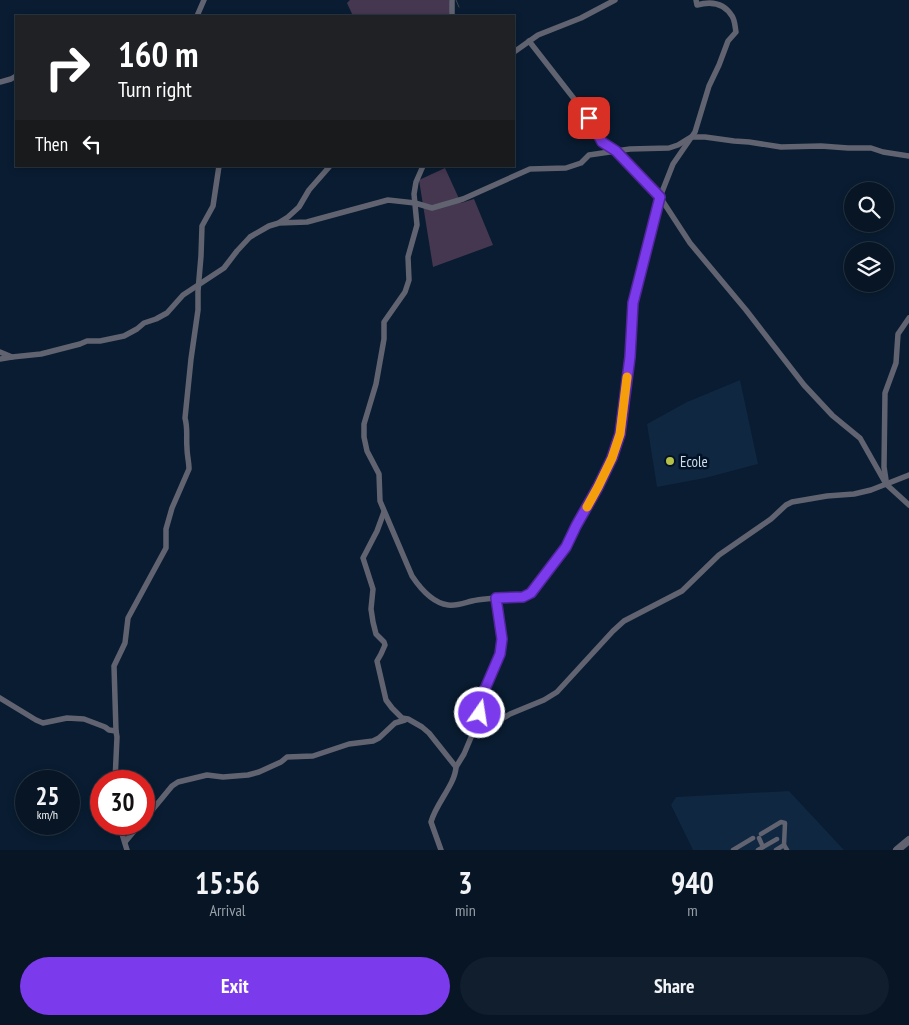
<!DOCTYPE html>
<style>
body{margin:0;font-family:"PT Sans Narrow",sans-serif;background:#101e2d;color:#f1f3f6;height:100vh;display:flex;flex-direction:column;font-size:19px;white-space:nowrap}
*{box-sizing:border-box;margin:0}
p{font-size:16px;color:#989fa7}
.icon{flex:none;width:28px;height:28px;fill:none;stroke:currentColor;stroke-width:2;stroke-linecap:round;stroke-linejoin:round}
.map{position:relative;height:850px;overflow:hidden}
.panel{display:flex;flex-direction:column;background:#071525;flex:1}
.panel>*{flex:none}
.hud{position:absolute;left:15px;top:15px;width:500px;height:152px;border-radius:0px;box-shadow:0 2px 8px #0003,0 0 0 1px #283442;background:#202124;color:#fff;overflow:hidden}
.tools{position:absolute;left:844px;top:182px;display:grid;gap:10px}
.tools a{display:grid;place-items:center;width:50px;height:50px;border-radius:50%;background:#071525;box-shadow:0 2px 8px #0003,0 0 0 1px #283442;font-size:25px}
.speed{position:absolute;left:15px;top:770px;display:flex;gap:10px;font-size:25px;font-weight:700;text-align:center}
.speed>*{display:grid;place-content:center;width:65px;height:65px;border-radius:50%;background:#071525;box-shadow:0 2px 8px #0003,0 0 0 1px #283442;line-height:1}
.speed small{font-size:12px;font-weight:400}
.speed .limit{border:8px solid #d22;background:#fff;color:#111}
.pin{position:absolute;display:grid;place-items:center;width:42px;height:42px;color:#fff;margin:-21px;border-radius:10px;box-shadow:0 2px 8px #0006}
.me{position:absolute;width:55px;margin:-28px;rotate:13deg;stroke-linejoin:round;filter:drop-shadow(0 0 4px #0008)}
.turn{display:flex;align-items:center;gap:18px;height:105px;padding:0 20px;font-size:22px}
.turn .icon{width:65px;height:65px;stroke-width:2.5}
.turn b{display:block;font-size:35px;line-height:42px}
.then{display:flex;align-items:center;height:48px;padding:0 20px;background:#0003;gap:10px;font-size:19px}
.eta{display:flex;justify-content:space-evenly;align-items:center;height:85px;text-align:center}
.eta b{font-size:30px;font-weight:800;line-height:35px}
.primary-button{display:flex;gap:10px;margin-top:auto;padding:10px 20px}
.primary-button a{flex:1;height:58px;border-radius:30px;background:#7c3aed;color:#fff;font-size:20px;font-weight:800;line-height:58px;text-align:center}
.primary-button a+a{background:#101e2d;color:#f1f3f6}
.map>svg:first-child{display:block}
</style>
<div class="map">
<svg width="909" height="850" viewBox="0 0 909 850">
<rect width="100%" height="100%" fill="#091c31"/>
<!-- built -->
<g fill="#0f2740">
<polygon points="740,380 758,464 705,478 657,487 647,424 687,402"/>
<polygon points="789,791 844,850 693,850 671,805 676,797"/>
</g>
<!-- green -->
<g fill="#453750">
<polygon points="350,0 449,0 452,5 452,16 353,16 347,3"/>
<polygon points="445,168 461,203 474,199 493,245 433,267 419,180"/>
</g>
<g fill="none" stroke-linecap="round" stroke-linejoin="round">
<!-- stream -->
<polyline stroke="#3e484d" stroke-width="1" points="456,0 459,7"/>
<!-- pedestrian -->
<g stroke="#616370" stroke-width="4.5">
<polyline points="761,834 781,822 785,823 784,845 787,850"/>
<polyline points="759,838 763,847"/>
<polyline points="733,850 753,838"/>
<polyline points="758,850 777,839"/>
<polyline points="776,850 784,845"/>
</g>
<!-- minor -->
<g stroke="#616370" stroke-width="5.5">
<polyline points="452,0 452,16"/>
<polyline points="197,16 204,0"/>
<polyline points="529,41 589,118 602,142 617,151 660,197 690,243 746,310 804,385 832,415 860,438 886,484 909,505"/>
<polyline points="514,52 538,35 581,18 615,0"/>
<polyline points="0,82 11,79 16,76"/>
<path d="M 423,166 L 416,182 L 414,194 L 417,225 L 408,257 L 409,280 L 405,292 L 384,322 L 384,339 L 376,384 L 364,424 L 364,437 L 367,451 L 379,474 L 380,501 L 412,576 C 420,588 433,603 448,605 C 457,606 464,603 472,601 C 480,599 488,599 496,598"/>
<polyline points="280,222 288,217 299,207 309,190 330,166"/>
<polyline points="0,352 12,357"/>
<polyline points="0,359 12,357 41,354 80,344 87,341 100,341 124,336 137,329 144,323 156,319 167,313 183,295 224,268 237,251 250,237 269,226 279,223 307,222 388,200 415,203 432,208 463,199 530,169 566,168 581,163 589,155 630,149 669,148 678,145 691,137 705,137 734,141 749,142 781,147 821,146 848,148 871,148 883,152 909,156"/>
<polyline points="886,480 884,467 885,393 896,363 898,334 909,318"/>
<path d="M 384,512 L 377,531 L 363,558 L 373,589 L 371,609 L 373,622 L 376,634 L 384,642 L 385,645 L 381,654 L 377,661 L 386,700 L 392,708 L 402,718 L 408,719 L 422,727 L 429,733 L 456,767 C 455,785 436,803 431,822 L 441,850"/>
<polyline points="0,698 36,720 43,723 67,718 84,719 105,727 109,730 116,731 117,737 115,781"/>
<path d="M 477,730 L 482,695 L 500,653 L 502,639 L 496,598 L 523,597 L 531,593 L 566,547 L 576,525 L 598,487 L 612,458 L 620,433 L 630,357 L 633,303 L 660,197 L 673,164 L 695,132 L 709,86 L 719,65 L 728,41 L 736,32 C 735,27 735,20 732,16 C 724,3 711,1 697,5 L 696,0"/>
<path d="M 116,731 L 114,666 L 125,643 L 128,618 L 166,548 L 166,529 L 172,508 L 189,469 C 189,462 187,455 187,448 C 186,437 188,429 185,418 L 191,359 L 198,310 L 198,291 L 201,256 L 202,226 L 213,206 L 219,166"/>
<polyline points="456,767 464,754 472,735 477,730 495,723 510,714 544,700 557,692 613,631 624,621 682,591 719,555 771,519 786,505 792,502 827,496 854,494 871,490 909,475"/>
<polyline points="144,820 172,786 178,782 207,775 223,777 248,775 259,772 281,762 287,757 313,756 349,744 373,741 379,738 395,723 405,720"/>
<polyline points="119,824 127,850"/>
<polyline points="125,842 140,824"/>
</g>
<!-- tertiary -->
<polyline stroke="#616370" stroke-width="8" points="897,850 909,840"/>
</g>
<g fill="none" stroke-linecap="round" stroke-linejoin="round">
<!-- route casing -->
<g stroke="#51269a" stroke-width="12">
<polyline id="route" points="480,713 482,696 500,654 502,639 496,598 523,597 531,593 566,547 576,526 598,487 612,458 620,434 630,357 633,303 660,197 616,151 602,142 589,118"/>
</g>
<!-- route -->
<use href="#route" stroke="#7c3aed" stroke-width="9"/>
<!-- slow -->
<polyline stroke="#f59e0b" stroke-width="9" points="587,507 598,487 612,458 620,434 627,377"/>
</g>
<!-- markers -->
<circle fill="#b6c148" stroke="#021327" stroke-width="2" cx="670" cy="461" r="5"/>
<g text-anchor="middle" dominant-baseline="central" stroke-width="5" stroke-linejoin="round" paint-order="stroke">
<!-- poi labels -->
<g font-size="15" fill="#cedbe9" stroke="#021327" text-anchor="start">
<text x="680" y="461">Ecole</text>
</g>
</g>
</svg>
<div class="tools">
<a><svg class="icon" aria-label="search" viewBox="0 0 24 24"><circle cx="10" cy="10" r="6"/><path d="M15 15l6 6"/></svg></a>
<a><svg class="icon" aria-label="layers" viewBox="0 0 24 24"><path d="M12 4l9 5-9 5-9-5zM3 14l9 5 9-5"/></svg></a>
</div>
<div class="speed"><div>25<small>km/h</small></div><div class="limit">30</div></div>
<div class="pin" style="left:589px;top:118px;background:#d93025"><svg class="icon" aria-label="arrive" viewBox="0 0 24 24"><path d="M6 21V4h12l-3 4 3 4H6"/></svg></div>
<svg class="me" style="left:480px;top:713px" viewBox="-20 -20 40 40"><circle r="17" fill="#7c3aed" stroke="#fff" stroke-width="3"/><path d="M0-11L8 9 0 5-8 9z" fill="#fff"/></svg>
<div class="hud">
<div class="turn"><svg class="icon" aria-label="right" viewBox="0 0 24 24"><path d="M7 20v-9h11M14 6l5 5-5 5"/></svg><div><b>160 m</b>Turn right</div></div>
<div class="then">Then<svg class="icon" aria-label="left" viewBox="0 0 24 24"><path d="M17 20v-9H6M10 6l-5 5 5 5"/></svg></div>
</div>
</div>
<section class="panel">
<div class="eta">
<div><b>15:56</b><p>Arrival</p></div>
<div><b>3</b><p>min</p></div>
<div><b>940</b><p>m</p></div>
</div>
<div class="primary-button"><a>Exit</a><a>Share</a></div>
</section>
